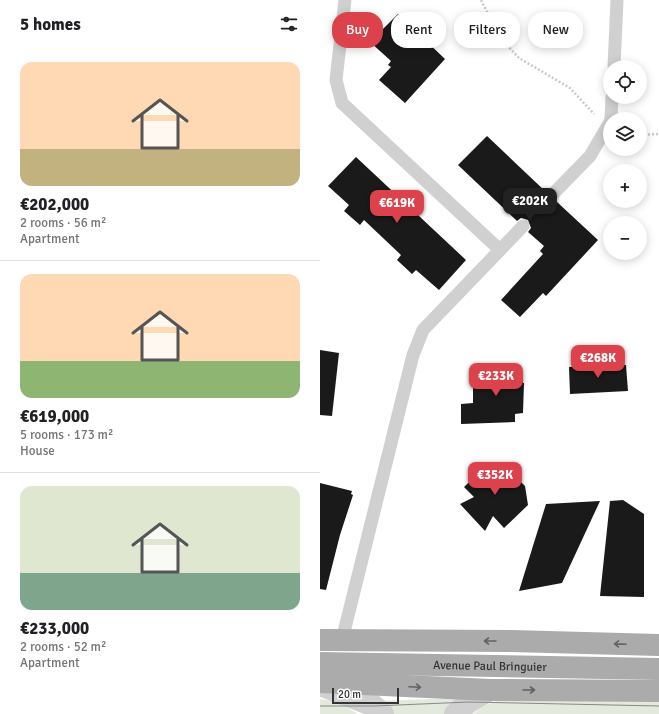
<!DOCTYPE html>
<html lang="en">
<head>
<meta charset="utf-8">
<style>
	body { margin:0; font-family:Signika,sans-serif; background:#f2f2f2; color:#202124; height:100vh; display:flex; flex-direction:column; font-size:15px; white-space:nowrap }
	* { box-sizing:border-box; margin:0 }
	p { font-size:13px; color:#757577 }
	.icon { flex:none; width:22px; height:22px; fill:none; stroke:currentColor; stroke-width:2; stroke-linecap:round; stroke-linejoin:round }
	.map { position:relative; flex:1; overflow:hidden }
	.sheet { display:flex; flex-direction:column; background:#fff; width:320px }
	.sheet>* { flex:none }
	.banner { position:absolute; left:12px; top:12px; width:267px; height:36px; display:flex; gap:8px }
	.fabs { position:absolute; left:283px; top:60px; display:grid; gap:8px }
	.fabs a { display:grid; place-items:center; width:44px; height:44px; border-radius:50%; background:#fff; box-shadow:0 2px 10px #0003; font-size:20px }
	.scale { position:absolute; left:12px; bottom:10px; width:67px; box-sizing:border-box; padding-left:4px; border:2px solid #333; border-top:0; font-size:11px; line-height:14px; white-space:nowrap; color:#333; -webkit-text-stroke:3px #fff; paint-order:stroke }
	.price { position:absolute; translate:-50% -34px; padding:0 9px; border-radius:8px; background:#dc424c; color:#fff; font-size:13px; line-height:26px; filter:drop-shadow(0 1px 2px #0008) }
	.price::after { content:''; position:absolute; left:50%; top:24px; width:12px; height:9px; margin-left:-6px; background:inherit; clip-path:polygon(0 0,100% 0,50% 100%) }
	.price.active { background:#222; color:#fff }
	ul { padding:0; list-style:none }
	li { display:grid; align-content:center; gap:8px; height:212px; padding:0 20px }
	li+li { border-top:1px solid #e0e0e0 }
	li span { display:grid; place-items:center; height:124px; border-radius:12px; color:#555 }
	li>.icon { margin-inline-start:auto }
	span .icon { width:72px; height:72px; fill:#fffc; stroke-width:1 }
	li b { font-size:17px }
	h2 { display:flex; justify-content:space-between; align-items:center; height:48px; padding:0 20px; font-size:17px }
	.chip { padding:0 14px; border-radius:16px; background:#fff; box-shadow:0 2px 10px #0003; font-size:14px; line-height:36px }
	.chip.active { background:#dc424c; color:#fff }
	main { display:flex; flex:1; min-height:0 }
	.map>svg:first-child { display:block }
	.green { fill:#e3e9dc }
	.building { fill:#1a1a1a }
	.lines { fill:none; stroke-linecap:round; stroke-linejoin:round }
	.path { stroke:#cacaca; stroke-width:2.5; stroke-dasharray:2 2; stroke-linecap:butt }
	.service { stroke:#d0d0d0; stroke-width:13 }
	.minor { stroke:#d0d0d0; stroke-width:22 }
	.primary { stroke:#ababab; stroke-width:22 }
	.tram { stroke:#888; stroke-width:1 }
	.oneway { stroke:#636363 }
	.labels { text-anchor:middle; stroke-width:4; stroke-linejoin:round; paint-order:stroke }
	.street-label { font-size:12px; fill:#333; stroke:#fff }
</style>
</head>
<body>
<main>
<section class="sheet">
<h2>5 homes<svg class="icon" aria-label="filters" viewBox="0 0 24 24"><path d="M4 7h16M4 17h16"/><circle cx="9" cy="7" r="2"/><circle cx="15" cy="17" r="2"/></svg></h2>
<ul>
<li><span style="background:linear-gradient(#ffd9b3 70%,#c2b280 0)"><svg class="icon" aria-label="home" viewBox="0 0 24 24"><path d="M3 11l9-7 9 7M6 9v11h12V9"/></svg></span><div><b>€202,000</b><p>2 rooms · 56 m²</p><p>Apartment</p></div></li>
<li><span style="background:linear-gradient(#ffd9b3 70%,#8fb573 0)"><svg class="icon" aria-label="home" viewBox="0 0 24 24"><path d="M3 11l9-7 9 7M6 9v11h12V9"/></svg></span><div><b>€619,000</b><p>5 rooms · 173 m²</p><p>House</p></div></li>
<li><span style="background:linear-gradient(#dfe7d0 70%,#7fa58c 0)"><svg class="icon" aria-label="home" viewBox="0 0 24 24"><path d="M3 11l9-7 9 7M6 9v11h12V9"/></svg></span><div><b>€233,000</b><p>2 rooms · 52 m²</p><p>Apartment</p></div></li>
</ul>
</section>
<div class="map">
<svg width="339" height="714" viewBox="0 0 339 714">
	<rect width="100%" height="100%" fill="#fff"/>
	<!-- green -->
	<g class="green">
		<path d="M339,697V714H153L162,707L181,699Z"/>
		<path d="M147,698L128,714H72L54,701Z"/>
		<path d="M0,699L16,701L38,714H0Z"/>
	</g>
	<!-- building -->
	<g class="building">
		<path d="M78,14L125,59L85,103L59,80L71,67L68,65L71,61L50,42Z"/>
		<path d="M167,136L225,191L223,198L226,202L233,204L237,202L278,240L226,296L223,293L200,317L181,300L223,254L220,251L224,246L208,232L211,228L208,220L201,218L197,221L138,165Z"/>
		<path d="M36,157L146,260L119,290L96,270L92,274L77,260L81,255L44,220L40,225L24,211L29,205L8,186Z"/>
		<path d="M0,350L19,353L12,416L0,415Z"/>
		<path d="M194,364V373L202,372L203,383H204L203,413L195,414V422L141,424V404L153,403V385L164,374V365Z"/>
		<path d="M285,364V366L306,365L308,391L250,394L249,367Z"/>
		<path d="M168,464L187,468L205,486L208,505L184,528L173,516L165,531L140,504L154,497L144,487Z"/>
		<path d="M0,483L32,491L31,494L33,495L20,535L6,590L0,589Z"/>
		<path d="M303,500L324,514V597L280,596L290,501Z"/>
		<path d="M280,501L242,583L199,591L226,504Z"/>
	</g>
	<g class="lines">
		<!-- path -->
		<g class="path">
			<path d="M161,0L181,39L199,58L250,88L274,114"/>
			<path d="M320,135L339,134"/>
		</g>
		<!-- service -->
		<g class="service">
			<path d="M25,0L16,80L22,103L180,250L203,226"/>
			<path d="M294,67L297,0"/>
			<path d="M291,119L292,97"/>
			<path d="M231,196L270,156L290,122"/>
			<path d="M22,640L93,355L103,330L180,250"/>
		</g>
		<!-- minor -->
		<g class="minor">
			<path d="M0,685L54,706L63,714"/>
			<path d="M135,714L149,702L170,690"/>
		</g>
		<!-- primary -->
		<g class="primary">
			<path d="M0,640L191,641L339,645"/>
			<path id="s1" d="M0,663L339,669"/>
			<path d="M0,682L170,690L339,691"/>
		</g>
		<!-- tram -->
		<path class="tram" d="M0,706H54L149,702L339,706"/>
	</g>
	<!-- one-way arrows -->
	<defs><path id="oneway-shaft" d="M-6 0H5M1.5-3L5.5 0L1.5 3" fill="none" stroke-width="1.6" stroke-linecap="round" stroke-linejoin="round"/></defs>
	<g class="oneway">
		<use href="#oneway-shaft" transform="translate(170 641) rotate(-180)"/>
		<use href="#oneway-shaft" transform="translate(300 644) rotate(-178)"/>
		<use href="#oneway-shaft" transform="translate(95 687) rotate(3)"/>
		<use href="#oneway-shaft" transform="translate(209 690)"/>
	</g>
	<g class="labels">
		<!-- street labels -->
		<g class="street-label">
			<text dy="4" stroke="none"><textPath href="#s1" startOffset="170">Avenue Paul Bringuier</textPath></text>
		</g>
	</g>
</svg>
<div class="fabs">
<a><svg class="icon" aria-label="locate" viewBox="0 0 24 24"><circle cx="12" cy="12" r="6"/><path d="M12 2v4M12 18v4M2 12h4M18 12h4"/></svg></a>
<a><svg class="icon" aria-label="layers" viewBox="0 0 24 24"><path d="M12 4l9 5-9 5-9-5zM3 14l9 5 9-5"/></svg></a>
<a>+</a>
<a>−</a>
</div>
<div class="scale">20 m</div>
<b class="price active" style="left:210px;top:222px">€202K</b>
<b class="price" style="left:77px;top:224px">€619K</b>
<b class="price" style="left:278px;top:379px">€268K</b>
<b class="price" style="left:176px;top:397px">€233K</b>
<b class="price" style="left:175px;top:496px">€352K</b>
<div class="banner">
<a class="chip active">Buy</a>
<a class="chip">Rent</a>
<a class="chip">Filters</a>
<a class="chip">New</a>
</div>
</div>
</main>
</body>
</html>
